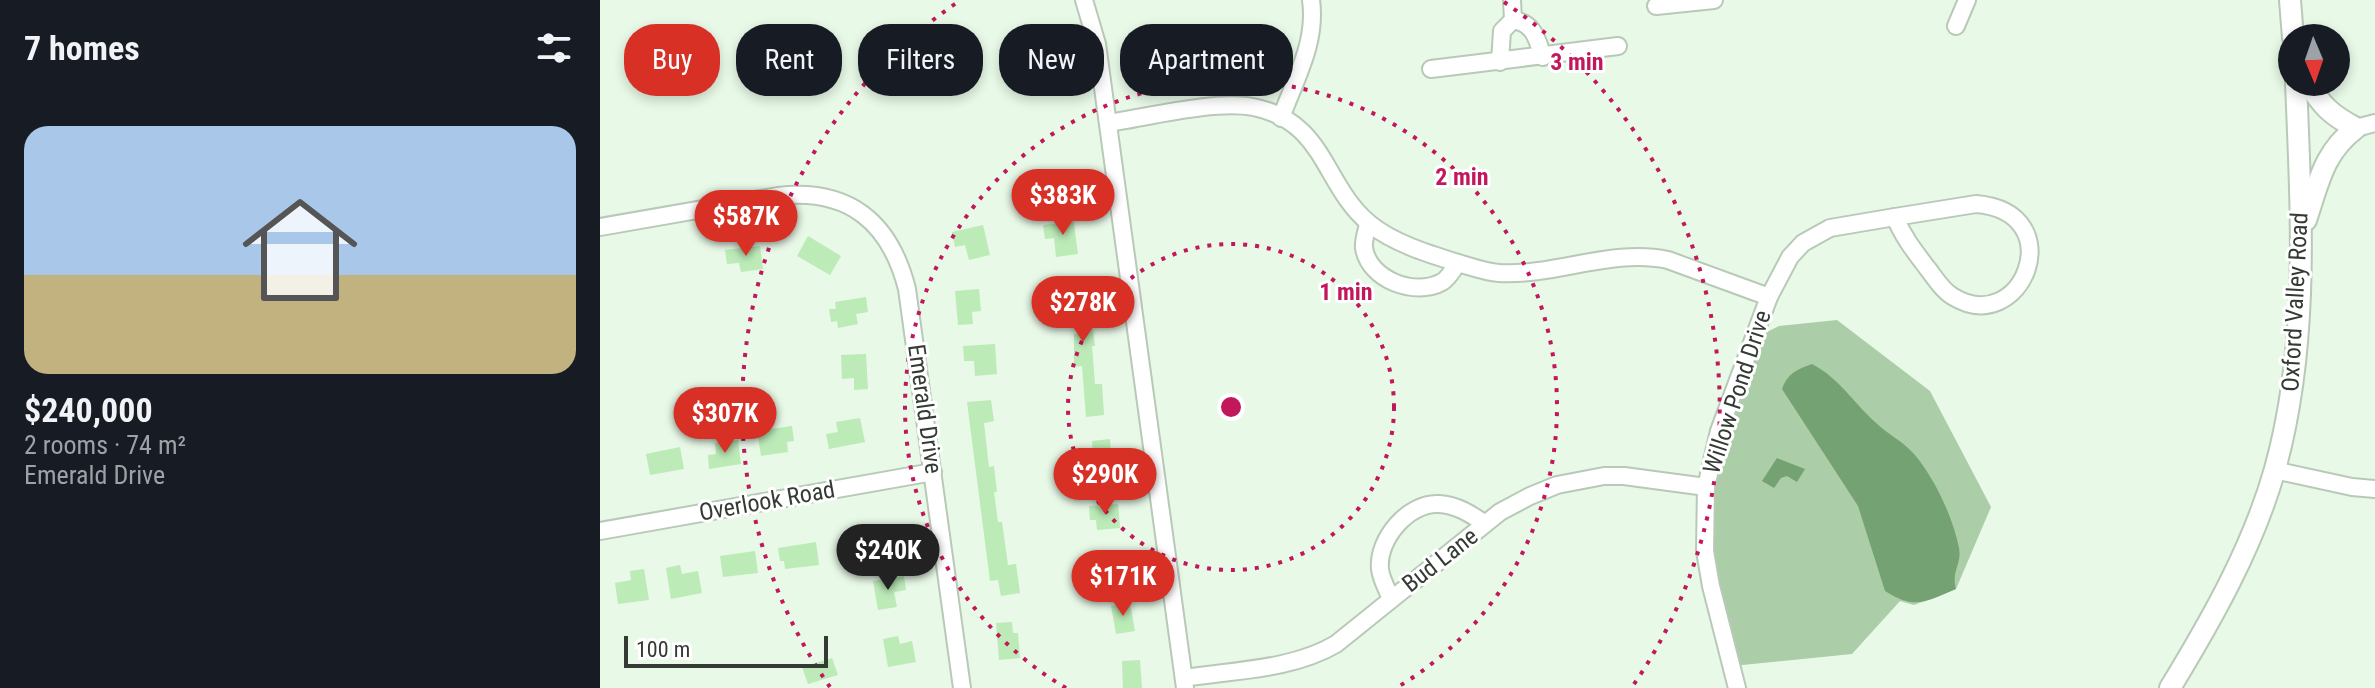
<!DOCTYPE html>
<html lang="en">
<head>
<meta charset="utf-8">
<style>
	body { margin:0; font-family:"Roboto Condensed",sans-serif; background:#20242c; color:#f1f3f6; height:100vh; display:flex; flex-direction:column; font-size:30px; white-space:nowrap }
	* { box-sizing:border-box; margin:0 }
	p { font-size:26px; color:#9ea1a6 }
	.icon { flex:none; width:44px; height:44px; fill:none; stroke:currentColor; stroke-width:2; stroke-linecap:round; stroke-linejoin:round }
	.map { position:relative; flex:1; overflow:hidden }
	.drawer { display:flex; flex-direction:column; background:#171b24; width:600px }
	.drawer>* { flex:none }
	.hud { position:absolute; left:24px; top:24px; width:760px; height:72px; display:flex; gap:16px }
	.needle { width:52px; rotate:178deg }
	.buttons { position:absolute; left:1678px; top:24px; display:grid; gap:16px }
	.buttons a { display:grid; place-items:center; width:72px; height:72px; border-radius:50%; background:#171b24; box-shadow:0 4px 12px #0003; font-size:40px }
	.scale { position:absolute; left:24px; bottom:20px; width:204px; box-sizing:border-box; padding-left:8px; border:4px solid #343a34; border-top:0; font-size:22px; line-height:28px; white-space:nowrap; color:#343a34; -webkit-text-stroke:6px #fff; paint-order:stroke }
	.price { position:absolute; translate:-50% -68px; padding:0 18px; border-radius:28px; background:#d93025; color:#fff; font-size:26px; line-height:52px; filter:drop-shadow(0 2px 4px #0008) }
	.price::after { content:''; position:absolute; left:50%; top:48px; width:24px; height:18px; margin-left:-12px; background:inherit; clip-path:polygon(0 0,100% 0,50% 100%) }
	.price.current { background:#222; color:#fff }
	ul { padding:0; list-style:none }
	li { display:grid; align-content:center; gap:16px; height:424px; padding:0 24px }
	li+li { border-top:2px solid #363941 }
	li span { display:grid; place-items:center; height:248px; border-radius:24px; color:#555 }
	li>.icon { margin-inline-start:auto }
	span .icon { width:144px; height:144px; fill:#fffc; stroke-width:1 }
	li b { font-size:34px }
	h2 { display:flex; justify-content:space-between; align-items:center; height:96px; padding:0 24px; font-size:34px }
	.pill { padding:0 28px; border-radius:32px; background:#171b24; box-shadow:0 4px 12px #0003; font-size:28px; line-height:72px }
	.pill.current { background:#d93025; color:#fff }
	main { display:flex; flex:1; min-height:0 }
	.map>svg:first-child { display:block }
	.green { fill:#abcea8 }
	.water { fill:#75a272 }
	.building { fill:#bcebb8 }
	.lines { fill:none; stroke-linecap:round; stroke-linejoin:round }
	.minor-casing { stroke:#b9c9b8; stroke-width:20 }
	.major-casing { stroke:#b9c9b8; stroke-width:24 }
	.minor { stroke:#fff; stroke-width:16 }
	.major { stroke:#fff; stroke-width:20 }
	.ring { fill:none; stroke:#c2185b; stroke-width:4; stroke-dasharray:4 8 }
	.labels { text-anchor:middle; stroke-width:6; stroke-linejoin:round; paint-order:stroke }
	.street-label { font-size:24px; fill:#343a34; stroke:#fff }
	.centre { fill:#c2185b; stroke:#fff; stroke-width:4 }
	.ring-label { font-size:24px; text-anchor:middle; font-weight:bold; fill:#c2185b; stroke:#fff; stroke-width:6; stroke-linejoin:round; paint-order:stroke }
</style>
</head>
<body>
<main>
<section class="drawer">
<h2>7 homes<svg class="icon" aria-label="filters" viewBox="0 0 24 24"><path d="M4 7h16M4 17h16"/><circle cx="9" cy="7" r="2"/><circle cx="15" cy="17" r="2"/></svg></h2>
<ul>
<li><span style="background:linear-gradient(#a9c7e8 60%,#c2b280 0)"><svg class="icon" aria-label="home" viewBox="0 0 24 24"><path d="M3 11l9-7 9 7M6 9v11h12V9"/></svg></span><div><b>$240,000</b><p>2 rooms · 74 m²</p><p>Emerald Drive</p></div></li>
</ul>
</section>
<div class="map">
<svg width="1775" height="688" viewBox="0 0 1775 688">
	<rect width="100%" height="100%" fill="#e8f9e7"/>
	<!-- green -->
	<path class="green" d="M1237,320L1330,391L1391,507L1356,589L1314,605L1300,601L1252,654L1132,666L1111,586L1106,487L1155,338L1179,326Z"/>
	<!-- water -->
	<g class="water">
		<path d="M1212,364C1239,378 1253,402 1275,422C1287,434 1303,441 1314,454C1334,477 1353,517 1359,548C1362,565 1351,571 1356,589C1325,602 1315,610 1285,591L1258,506L1182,389C1187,374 1197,369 1212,364Z"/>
		<path d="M1177,458L1205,469L1197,482L1187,476L1181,478L1174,488L1162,481Z"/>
	</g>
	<!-- building -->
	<g class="building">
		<path d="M473,217L478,254L456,257L454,238L445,239L443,225L462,223L461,218Z"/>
		<path d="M383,225L390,255L369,260L365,245L355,247L352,232Z"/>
		<path d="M208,236L241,256L230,275L197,256Z"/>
		<path d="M160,246L163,269L141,272L139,263L127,264L125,250Z"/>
		<path d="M476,279L478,295L488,294L495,346H492L495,384H502L504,415L486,417L482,366L474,367V334L482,333L480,310L459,312L456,281Z"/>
		<path d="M379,289L381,311L372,312L373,324L358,325L355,291Z"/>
		<path d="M266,297L268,312L256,314L258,324L238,328L237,321L231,322L229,309H236L235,302Z"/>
		<path d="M395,344L397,374L375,376L374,361H364L363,346Z"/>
		<path d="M266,354L268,389L254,390V378L242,379L241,355Z"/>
		<path d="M391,400L394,421L384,423L389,467L394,466L397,492H394L398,522H402L408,565L416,564L420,593L401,596L398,580L390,581L367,402Z"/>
		<path d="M260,418L265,442L229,449L226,434L238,432L236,422Z"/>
		<path d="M192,426L194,441L187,442L188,452L161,456L157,431Z"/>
		<path d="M510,439L512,471L494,472L492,441Z"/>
		<path d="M138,440L141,464L109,469L108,455L116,454L115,443Z"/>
		<path d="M80,447L84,469L50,475L46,454Z"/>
		<path d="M518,504L520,528L497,530L496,520H490L489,506Z"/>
		<path d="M297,525L299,539L288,540L290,557L270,559L266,529Z"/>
		<path d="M216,542L219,565L185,569L184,561H180L178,548Z"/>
		<path d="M525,550L527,580L502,582L500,565H508L507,551Z"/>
		<path d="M155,551L158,573L123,577L120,556Z"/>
		<path d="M80,565L82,574L98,571L102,593L71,599L66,568Z"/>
		<path d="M44,569L49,600L18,604L15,583L31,580L30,571Z"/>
		<path d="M304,576L306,590L294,592L297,607L278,610L273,581Z"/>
		<path d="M530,603L535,631L516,634L511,606Z"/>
		<path d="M412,622L413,633H418L420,658L399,660L396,623Z"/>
		<path d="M298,636L300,644L312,641L316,662L288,667L283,639Z"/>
		<path d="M232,658L238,675L208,684L202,667Z"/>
		<path d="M540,660L542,688H523L522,661Z"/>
	</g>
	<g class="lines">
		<!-- minor casing -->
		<g class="minor-casing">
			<g id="minor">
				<path d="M484,0L497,44L585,688"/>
				<path d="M912,0L913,20"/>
				<path d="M1056,6L1114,0"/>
				<path d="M1356,26L1367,0"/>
				<path d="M900,62L902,31L913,20C934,23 937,39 943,57"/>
				<path d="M831,69L1018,46"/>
				<path d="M681,118C695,79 717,43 711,0"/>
				<path d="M508,123C549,117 614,100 653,107C726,121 723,186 770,224C793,243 829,254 858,263C872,267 885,272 899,273C956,276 1012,248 1068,260L1169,297"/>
				<path d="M1756,128L1775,123"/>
				<path d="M1376,204C1473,212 1422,340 1352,296C1342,290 1335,278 1328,269C1315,252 1303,237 1295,217Z"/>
				<path d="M768,223C767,231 763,240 764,248C769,280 815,297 842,282C849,278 853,269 858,263"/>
				<path d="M0,227L178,196C249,188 290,222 307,289L362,688"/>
				<path d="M1674,470L1752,487L1775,489"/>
				<path d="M0,531L333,472"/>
				<path d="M791,599C787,589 781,579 780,569C777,539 809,502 839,504C857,505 871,514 885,524"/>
				<path d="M584,678C634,670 692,670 736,644L900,512L930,496L957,485L1004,476H1024L1106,487"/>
				<path d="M1137,688L1111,586L1105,551L1106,487L1119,431L1169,297L1190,257L1203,243L1230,228L1295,217"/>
			</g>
		</g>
		<!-- major casing -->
		<g class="major-casing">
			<g id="major">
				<path d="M1690,0L1693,38"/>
				<path d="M1706,220C1719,182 1723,153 1756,128C1731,115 1722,106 1707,82"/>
				<path d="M1570,688C1612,619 1653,547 1675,469C1710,343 1701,211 1696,82"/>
			</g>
		</g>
		<!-- minor -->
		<use href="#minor" class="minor"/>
		<!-- major -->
		<use href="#major" class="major"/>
	</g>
	<!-- distance rings -->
	<g class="ring">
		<circle cx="631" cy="407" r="163"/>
		<path d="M466 688A326 326 0 1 1 796 688"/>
		<path d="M230 687A489 489 0 0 1 358 2M904 2A489 489 0 0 1 1032 687"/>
	</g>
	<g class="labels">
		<!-- street labels -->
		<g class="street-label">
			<text transform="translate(1695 302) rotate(-87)" y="8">Oxford Valley Road</text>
			<text transform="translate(1137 392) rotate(-72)" y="8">Willow Pond Drive</text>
			<text transform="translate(325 409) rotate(82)" y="8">Emerald Drive</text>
			<text transform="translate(167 501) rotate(-10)" y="8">Overlook Road</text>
			<text transform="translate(840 560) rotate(-38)" y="8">Bud Lane</text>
		</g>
	</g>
	<circle cx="631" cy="407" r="12" class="centre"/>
	<g class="ring-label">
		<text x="977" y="70">3 min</text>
		<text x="862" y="185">2 min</text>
		<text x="746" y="300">1 min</text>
	</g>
</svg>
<div class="buttons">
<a><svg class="needle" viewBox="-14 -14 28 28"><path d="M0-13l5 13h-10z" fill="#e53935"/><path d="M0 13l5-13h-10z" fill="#9ea1a6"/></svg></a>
</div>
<div class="scale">100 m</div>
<b class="price" style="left:463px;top:237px">$383K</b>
<b class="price" style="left:146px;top:258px">$587K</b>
<b class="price" style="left:483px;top:344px">$278K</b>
<b class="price" style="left:125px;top:455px">$307K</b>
<b class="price" style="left:505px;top:516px">$290K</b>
<b class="price current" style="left:288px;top:592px">$240K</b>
<b class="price" style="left:523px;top:618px">$171K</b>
<div class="hud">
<a class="pill current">Buy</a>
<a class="pill">Rent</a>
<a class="pill">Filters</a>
<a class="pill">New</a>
<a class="pill">Apartment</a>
</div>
</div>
</main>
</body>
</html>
